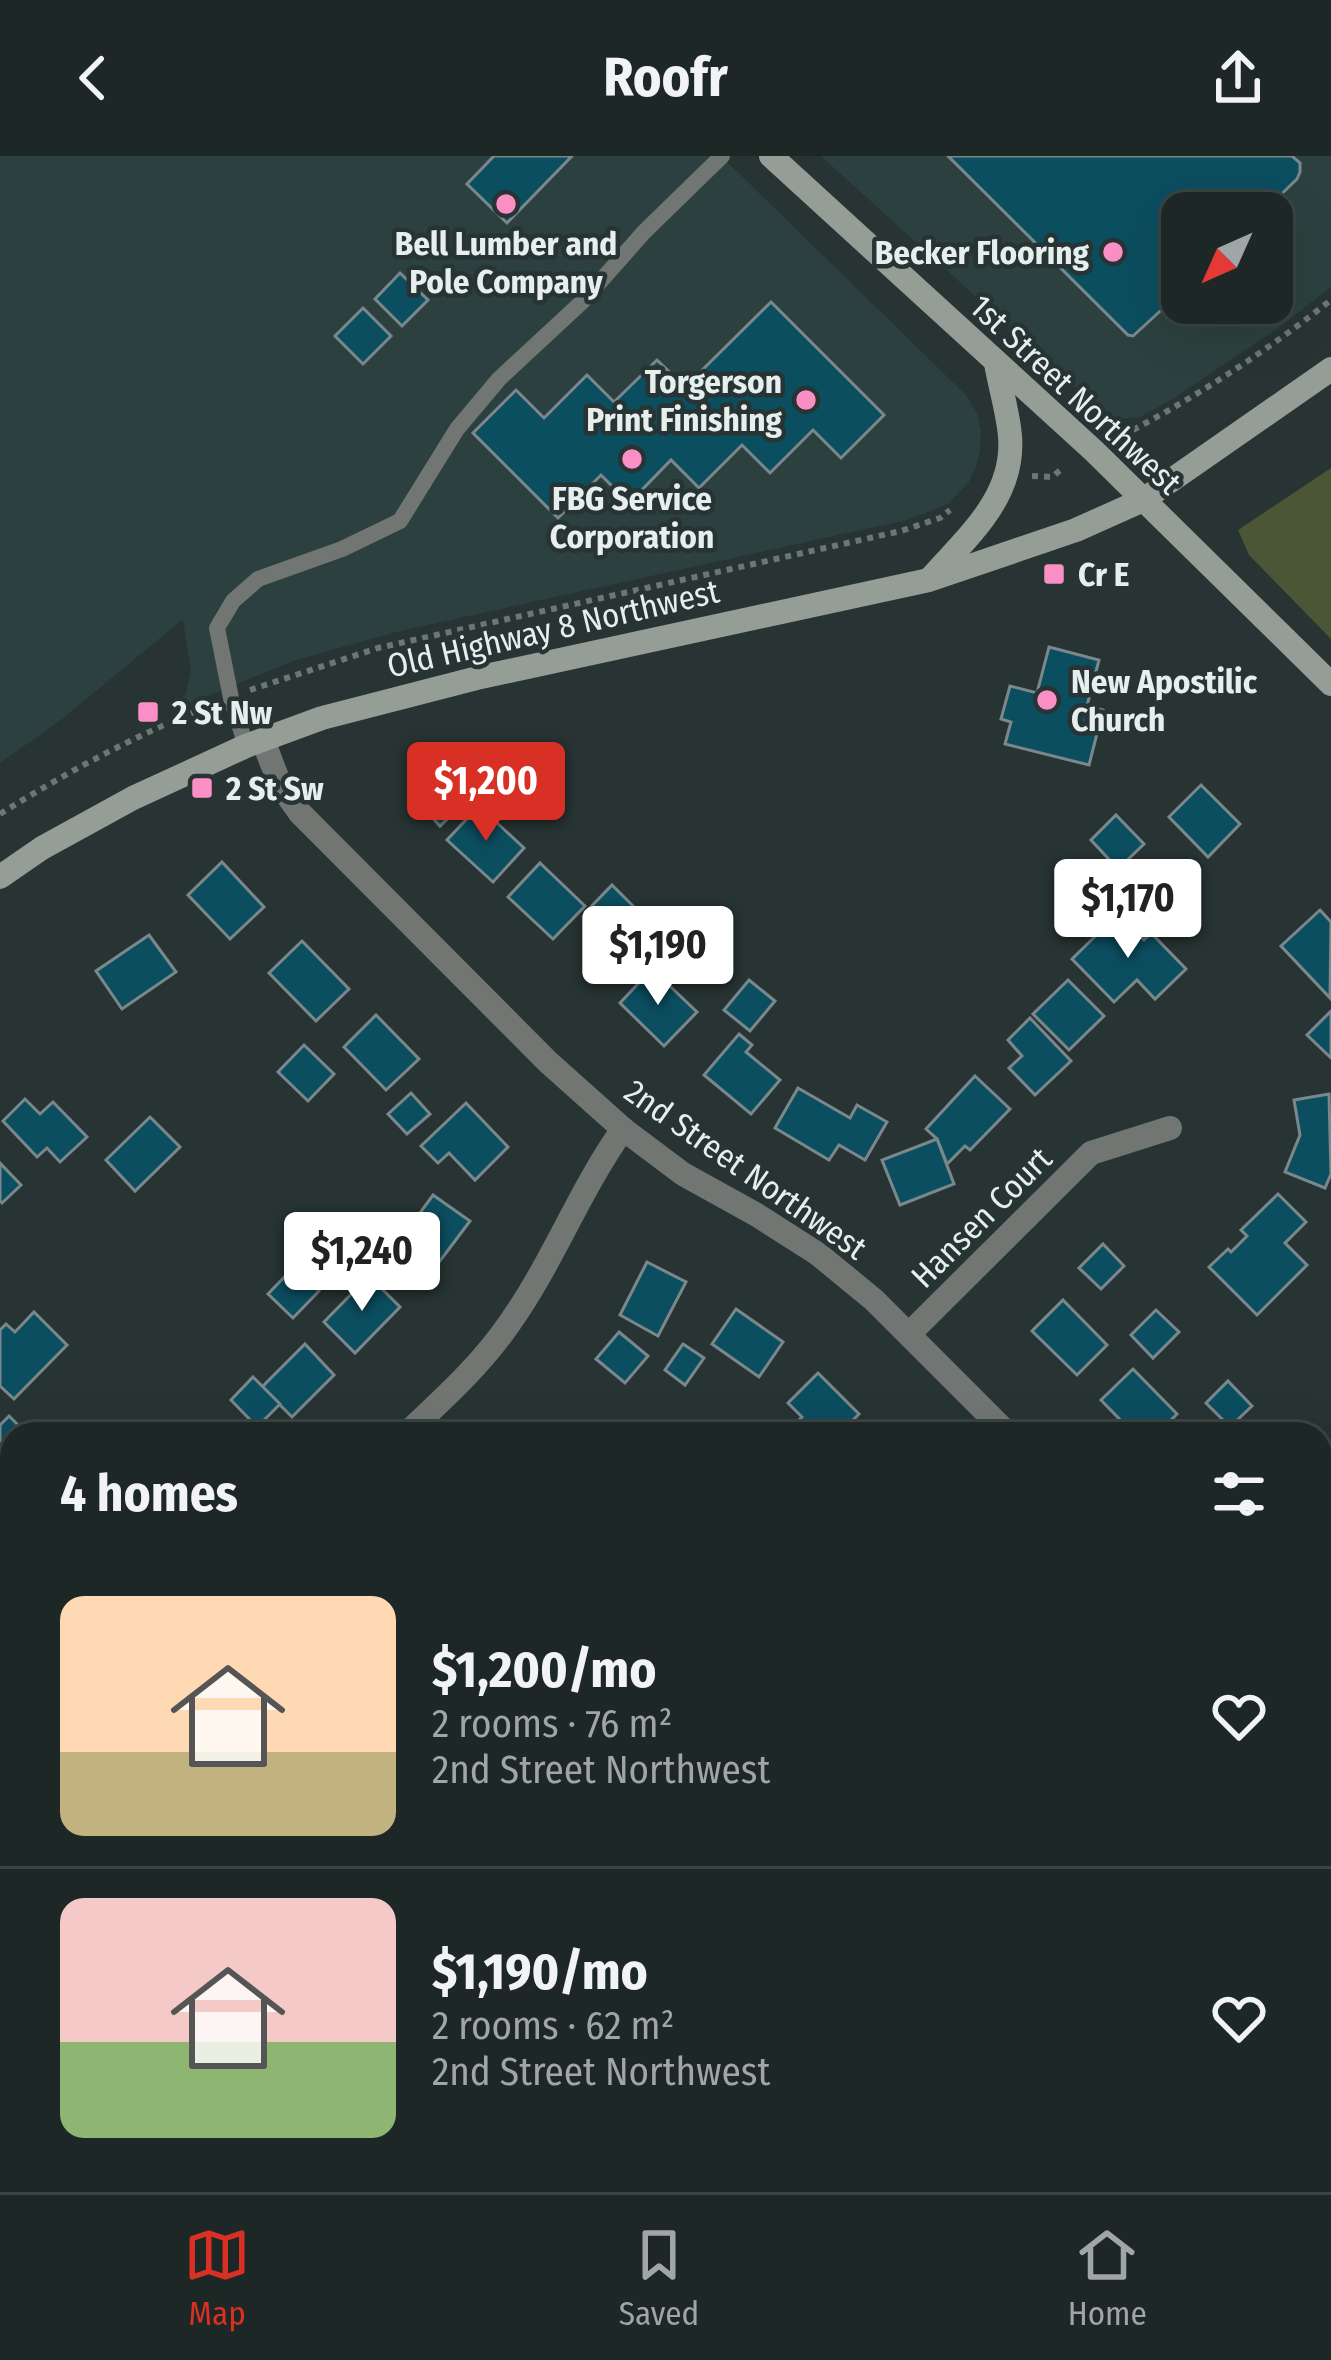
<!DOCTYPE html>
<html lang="en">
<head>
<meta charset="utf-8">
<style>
	body { margin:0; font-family:"Fira Sans Condensed",sans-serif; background:#252f2e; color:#f1f3f6; height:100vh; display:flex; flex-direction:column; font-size:45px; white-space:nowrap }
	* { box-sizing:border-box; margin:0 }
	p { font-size:39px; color:#a0a5a7 }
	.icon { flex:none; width:66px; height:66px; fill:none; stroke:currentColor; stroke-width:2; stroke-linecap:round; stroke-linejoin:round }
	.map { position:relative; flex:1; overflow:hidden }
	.drawer { position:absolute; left:0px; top:1266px; width:1332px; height:771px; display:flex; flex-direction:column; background:#1d2726; border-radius:36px 36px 0 0; box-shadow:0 12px 48px #0002,0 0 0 3px #3b4443 }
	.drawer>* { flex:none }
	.needle { width:78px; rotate:225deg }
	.tools { position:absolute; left:1161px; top:36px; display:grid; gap:24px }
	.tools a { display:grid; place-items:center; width:132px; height:132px; border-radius:24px; background:#1d2726; box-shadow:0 12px 48px #0002,0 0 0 3px #3b4443; font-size:60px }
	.price { position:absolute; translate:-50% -102px; padding:0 27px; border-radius:12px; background:#fff; color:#222; font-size:39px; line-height:78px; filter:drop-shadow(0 3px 6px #0008) }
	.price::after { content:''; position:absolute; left:50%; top:72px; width:36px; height:27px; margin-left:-18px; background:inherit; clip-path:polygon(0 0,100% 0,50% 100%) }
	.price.active { background:#d93025; color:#fff }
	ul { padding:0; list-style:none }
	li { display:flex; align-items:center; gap:36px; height:300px; padding:0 60px }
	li+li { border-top:3px solid #3b4443 }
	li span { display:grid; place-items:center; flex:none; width:336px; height:240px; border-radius:24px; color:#555 }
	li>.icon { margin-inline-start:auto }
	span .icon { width:144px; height:144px; fill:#fffc; stroke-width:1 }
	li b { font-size:51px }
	h2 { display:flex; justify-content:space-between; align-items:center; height:144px; padding:0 60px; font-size:51px }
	header { display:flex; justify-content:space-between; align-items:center; height:156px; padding:0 60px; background:#1d2726; font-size:54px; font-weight:700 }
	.dock { display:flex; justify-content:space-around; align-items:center; height:168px; border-top:3px solid #3b4443; background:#1d2726; font-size:33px; color:#a0a5a7 }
	.dock a { display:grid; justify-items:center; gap:6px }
	.dock .active { color:#d93025 }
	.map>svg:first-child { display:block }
	.built { fill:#2c413f; fill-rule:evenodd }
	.green { fill:#4a5635 }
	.building { fill:#0b4e60; stroke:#7a888c; stroke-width:3 }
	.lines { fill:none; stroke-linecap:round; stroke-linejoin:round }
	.path { stroke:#6b7675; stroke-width:6; stroke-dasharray:6 6; stroke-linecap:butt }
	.lane { stroke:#717673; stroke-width:16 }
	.street { stroke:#717673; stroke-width:24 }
	.secondary { stroke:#959d97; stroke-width:24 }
	.poi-dot { fill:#fa8fc6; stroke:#273433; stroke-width:4.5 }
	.labels { text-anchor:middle; stroke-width:9; stroke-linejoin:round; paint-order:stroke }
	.poi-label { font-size:33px; font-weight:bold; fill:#e7efee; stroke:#273433; text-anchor:start }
	.street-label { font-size:33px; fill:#e7efee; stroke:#273433 }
</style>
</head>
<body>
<header><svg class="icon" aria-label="back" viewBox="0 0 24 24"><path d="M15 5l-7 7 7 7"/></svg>Roofr<svg class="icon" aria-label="share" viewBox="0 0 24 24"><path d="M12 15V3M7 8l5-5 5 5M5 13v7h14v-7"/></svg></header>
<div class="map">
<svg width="1331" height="2036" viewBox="0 0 1331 2036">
	<rect width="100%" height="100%" fill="#273433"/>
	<!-- built -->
	<g class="built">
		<path d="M0,0H721L966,239L977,257L981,275L980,294L976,310L969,326L948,348L907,364L400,475L296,504L170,555L186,537L191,514L183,463L62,563L0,607Z"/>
		<path d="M821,0H1331V131L1281,170L1171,244L1140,261L1119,263L1107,260ZM1182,57H1272V147H1182Z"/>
	</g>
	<!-- green -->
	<path class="green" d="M1331,312V483L1249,399L1238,374Z"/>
	<!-- building -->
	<g class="building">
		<path d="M494,0H572L507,67L467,28Z"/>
		<path d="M948,0H1292L1300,7V16L1297,23L1262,57H1182V135L1133,180L1128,179Z"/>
		<path d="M400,117L428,144L402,170L375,143Z"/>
		<path d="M771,146L884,259L841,302L813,274L770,317L742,289L699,332L671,304L629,347L601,319L558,362L473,277L516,234L544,262L587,219L614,246L657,204L685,231Z"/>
		<path d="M363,152L391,180L363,208L335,180Z"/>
		<path d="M1049,491L1099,504L1087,550L1103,554L1089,609L1005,588L1011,566L1001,563L1010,530L1037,537Z"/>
		<path d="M444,618L468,643L440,670L417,645Z"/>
		<path d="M1201,629L1240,668L1208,701L1169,661Z"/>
		<path d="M479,650L524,692L493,726L447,684Z"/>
		<path d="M1116,659L1144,688L1118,713L1091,684Z"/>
		<path d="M222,706L264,751L230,783L188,739Z"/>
		<path d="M540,707L585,750L553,783L508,741Z"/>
		<path d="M612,729L636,753L610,780L586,756Z"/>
		<path d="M1320,754L1331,766L1330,842L1281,790Z"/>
		<path d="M1118,758L1144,784L1151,777L1186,813L1155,843L1137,824L1114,846L1072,803Z"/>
		<path d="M646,761L671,785L645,812L620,788Z"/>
		<path d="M149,779L176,816L122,853L96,815Z"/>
		<path d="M302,785L349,833L316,865L269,817Z"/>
		<path d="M652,813L697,856L664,890L620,847Z"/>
		<path d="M749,824L775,845L750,875L724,854Z"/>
		<path d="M1068,824L1104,860L1069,894L1033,858Z"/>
		<path d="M1331,855V902L1307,879Z"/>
		<path d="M376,859L419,903L386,934L344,891Z"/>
		<path d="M1030,862L1071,905L1035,939L1009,912L1022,900L1008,884Z"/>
		<path d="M739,878L752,889L746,896L780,924L751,958L704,919Z"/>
		<path d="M304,889L334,918L308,945L278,916Z"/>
		<path d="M975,920L1010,953L970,994L965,990L947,1008L937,983L926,973Z"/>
		<path d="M798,932L850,962L857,949L887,966L865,1004L839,989L829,1004L775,972Z"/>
		<path d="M411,937L430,958L407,978L388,958Z"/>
		<path d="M1329,938L1331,1018L1325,1032L1285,1016L1300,979L1294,944Z"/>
		<path d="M25,943L40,958L53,946L87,981L60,1006L47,992L37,1001L3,965Z"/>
		<path d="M466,947L508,991L475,1024L449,997L438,1007L421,990Z"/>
		<path d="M150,961L180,991L135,1035L106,1004Z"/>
		<path d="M937,983L954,1028L900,1049L882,1004Z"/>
		<path d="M0,1007L21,1029L2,1047L0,1045Z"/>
		<path d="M1278,1038L1306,1066L1285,1087L1307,1109L1257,1159L1209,1111L1228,1093L1231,1096L1247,1080L1241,1074Z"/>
		<path d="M433,1039L470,1065L434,1113L398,1087Z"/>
		<path d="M375,1081L413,1112L399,1129L361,1098Z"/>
		<path d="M1103,1088L1124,1110L1101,1133L1079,1112Z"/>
		<path d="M647,1106L686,1126L658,1180L620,1159Z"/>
		<path d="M294,1111L319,1135L293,1162L268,1138Z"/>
		<path d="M369,1120L400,1151L355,1197L324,1166Z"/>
		<path d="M1063,1144L1107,1189L1077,1219L1032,1175Z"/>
		<path d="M736,1153L783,1186L759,1221L712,1188Z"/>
		<path d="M1156,1154L1179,1176L1153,1202L1131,1179Z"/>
		<path d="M34,1156L67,1189L14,1243L0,1230V1174L6,1168L15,1176Z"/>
		<path d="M619,1176L648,1200L625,1227L596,1203Z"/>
		<path d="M305,1188L334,1219L292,1261L262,1231Z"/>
		<path d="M683,1188L704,1202L685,1229L665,1214Z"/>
		<path d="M1133,1213L1177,1258L1157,1278H1134L1101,1244Z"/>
		<path d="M818,1217L859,1258L839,1278H791L788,1275L802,1261L788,1247Z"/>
		<path d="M253,1221L280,1248L257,1271L231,1244Z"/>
		<path d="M1228,1225L1252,1250L1230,1271L1206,1247Z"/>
		<path d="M9,1260L27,1278H12L10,1318L0,1308V1269Z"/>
		<path d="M12,1402V1510L1,1521L0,1414Z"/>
		<path d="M1320,1435L1331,1457V1509L1320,1514Z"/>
		<path d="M9,1718L12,1721V1815L0,1827V1719L4,1723Z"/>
		<path d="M1330,1720H1331V1804L1320,1801V1774L1329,1740L1325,1739Z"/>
		<path d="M1320,1822L1331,1828V1864L1320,1884Z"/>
		<path d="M1,1971L12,1982V2025H47L35,2036H6L0,2030Z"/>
		<path d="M856,2025H931L937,2031L932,2036H889L886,2033L882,2036H851L848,2033Z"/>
		<path d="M1176,2025H1230L1241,2036H1178L1176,2034L1180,2030Z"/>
	</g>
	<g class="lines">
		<!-- path -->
		<g class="path">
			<path d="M1133,274C1204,236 1268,194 1331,144"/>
			<path d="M1032,320L1052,321L1063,312"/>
			<path d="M250,534L378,492L901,375L940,362L950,354"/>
			<path d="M0,658C67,616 136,579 209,550"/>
		</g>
		<!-- lane -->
		<path class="lane" d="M246,590L231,542L217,472L233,445L258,423L342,393L400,365L457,273L499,223L583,145L644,76L722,0"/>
		<!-- street -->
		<g class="street">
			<path d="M263,584L280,629L300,657L548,906L623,973L683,1018L757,1059L818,1098L874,1144L1008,1278"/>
			<path d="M909,1178L1091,997L1170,972"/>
			<path d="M406,1278C443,1243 480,1210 509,1168C553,1106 579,1035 623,973"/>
			<path d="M1057,2025L1068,2036"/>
			<path d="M589,2036L600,2025"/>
		</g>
		<!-- secondary -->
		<g class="secondary">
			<path d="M771,0L1094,295L1331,528"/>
			<path d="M931,422C968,380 1015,341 1010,280C1008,256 1000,231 996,207"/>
			<path d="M0,721L42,692L133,642L246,590L322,562L481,521L929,424L1076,374L1143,344L1331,213"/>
		</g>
	</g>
	<!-- markers -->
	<g class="poi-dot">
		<circle cx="506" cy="48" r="12"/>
		<circle cx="1113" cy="96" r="12"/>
		<circle cx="806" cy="244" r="12"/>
		<circle cx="632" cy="303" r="12"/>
		<rect x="1042" y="406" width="24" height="24" rx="6"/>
		<circle cx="1047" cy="544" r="12"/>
		<rect x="136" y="544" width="24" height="24" rx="6"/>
		<rect x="190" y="620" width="24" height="24" rx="6"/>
	</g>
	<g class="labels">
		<!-- poi labels -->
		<g class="poi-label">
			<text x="506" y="99" text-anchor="middle">Bell Lumber and<tspan x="506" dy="38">Pole Company</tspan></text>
			<text x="1089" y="108" text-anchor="end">Becker Flooring</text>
			<text x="782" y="237" text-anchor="end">Torgerson<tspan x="782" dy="38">Print Finishing</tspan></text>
			<text x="632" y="354" text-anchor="middle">FBG Service<tspan x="632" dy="38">Corporation</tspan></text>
			<text x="1078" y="430">Cr E</text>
			<text x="1071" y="537">New Apostilic<tspan x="1071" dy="38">Church</tspan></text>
			<text x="172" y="568">2 St Nw</text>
			<text x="226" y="644">2 St Sw</text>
		</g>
		<!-- street labels -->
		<g class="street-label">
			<text transform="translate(1076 238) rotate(43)" y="12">1st Street Northwest</text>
			<text transform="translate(553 472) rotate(-13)" y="12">Old Highway 8 Northwest</text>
			<text transform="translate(746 1013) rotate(35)" y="12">2nd Street Northwest</text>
			<text transform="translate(981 1061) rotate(-45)" y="12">Hansen Court</text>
		</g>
	</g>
</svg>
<div class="tools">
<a><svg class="needle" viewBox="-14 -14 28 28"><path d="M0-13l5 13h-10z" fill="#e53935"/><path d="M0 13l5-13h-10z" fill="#a0a5a7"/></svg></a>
</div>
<b class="price active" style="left:486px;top:688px">$1,200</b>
<b class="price" style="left:1128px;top:805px">$1,170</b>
<b class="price" style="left:658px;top:852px">$1,190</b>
<b class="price" style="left:362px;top:1158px">$1,240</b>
<section class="drawer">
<h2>4 homes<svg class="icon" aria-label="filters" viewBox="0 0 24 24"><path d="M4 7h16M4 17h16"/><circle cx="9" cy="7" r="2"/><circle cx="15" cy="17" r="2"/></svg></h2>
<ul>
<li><span style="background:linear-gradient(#ffd9b3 65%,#c2b280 0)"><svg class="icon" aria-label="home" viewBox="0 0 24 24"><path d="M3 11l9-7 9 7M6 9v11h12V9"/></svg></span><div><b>$1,200/mo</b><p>2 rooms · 76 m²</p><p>2nd Street Northwest</p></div><svg class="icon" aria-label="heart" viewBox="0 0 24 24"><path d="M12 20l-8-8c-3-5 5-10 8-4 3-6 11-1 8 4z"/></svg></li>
<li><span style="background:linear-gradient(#f6c9c9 60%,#8fb573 0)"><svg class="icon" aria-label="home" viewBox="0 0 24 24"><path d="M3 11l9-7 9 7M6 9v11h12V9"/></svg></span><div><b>$1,190/mo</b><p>2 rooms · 62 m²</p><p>2nd Street Northwest</p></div><svg class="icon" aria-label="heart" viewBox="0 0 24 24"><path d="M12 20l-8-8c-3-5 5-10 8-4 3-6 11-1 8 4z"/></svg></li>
</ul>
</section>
</div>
<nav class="dock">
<a class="active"><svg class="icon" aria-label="map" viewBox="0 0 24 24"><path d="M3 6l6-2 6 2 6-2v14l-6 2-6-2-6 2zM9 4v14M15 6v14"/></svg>Map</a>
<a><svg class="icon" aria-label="saved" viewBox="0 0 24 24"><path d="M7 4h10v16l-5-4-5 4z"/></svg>Saved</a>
<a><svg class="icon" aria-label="home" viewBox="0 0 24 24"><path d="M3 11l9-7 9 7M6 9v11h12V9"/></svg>Home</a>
</nav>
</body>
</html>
